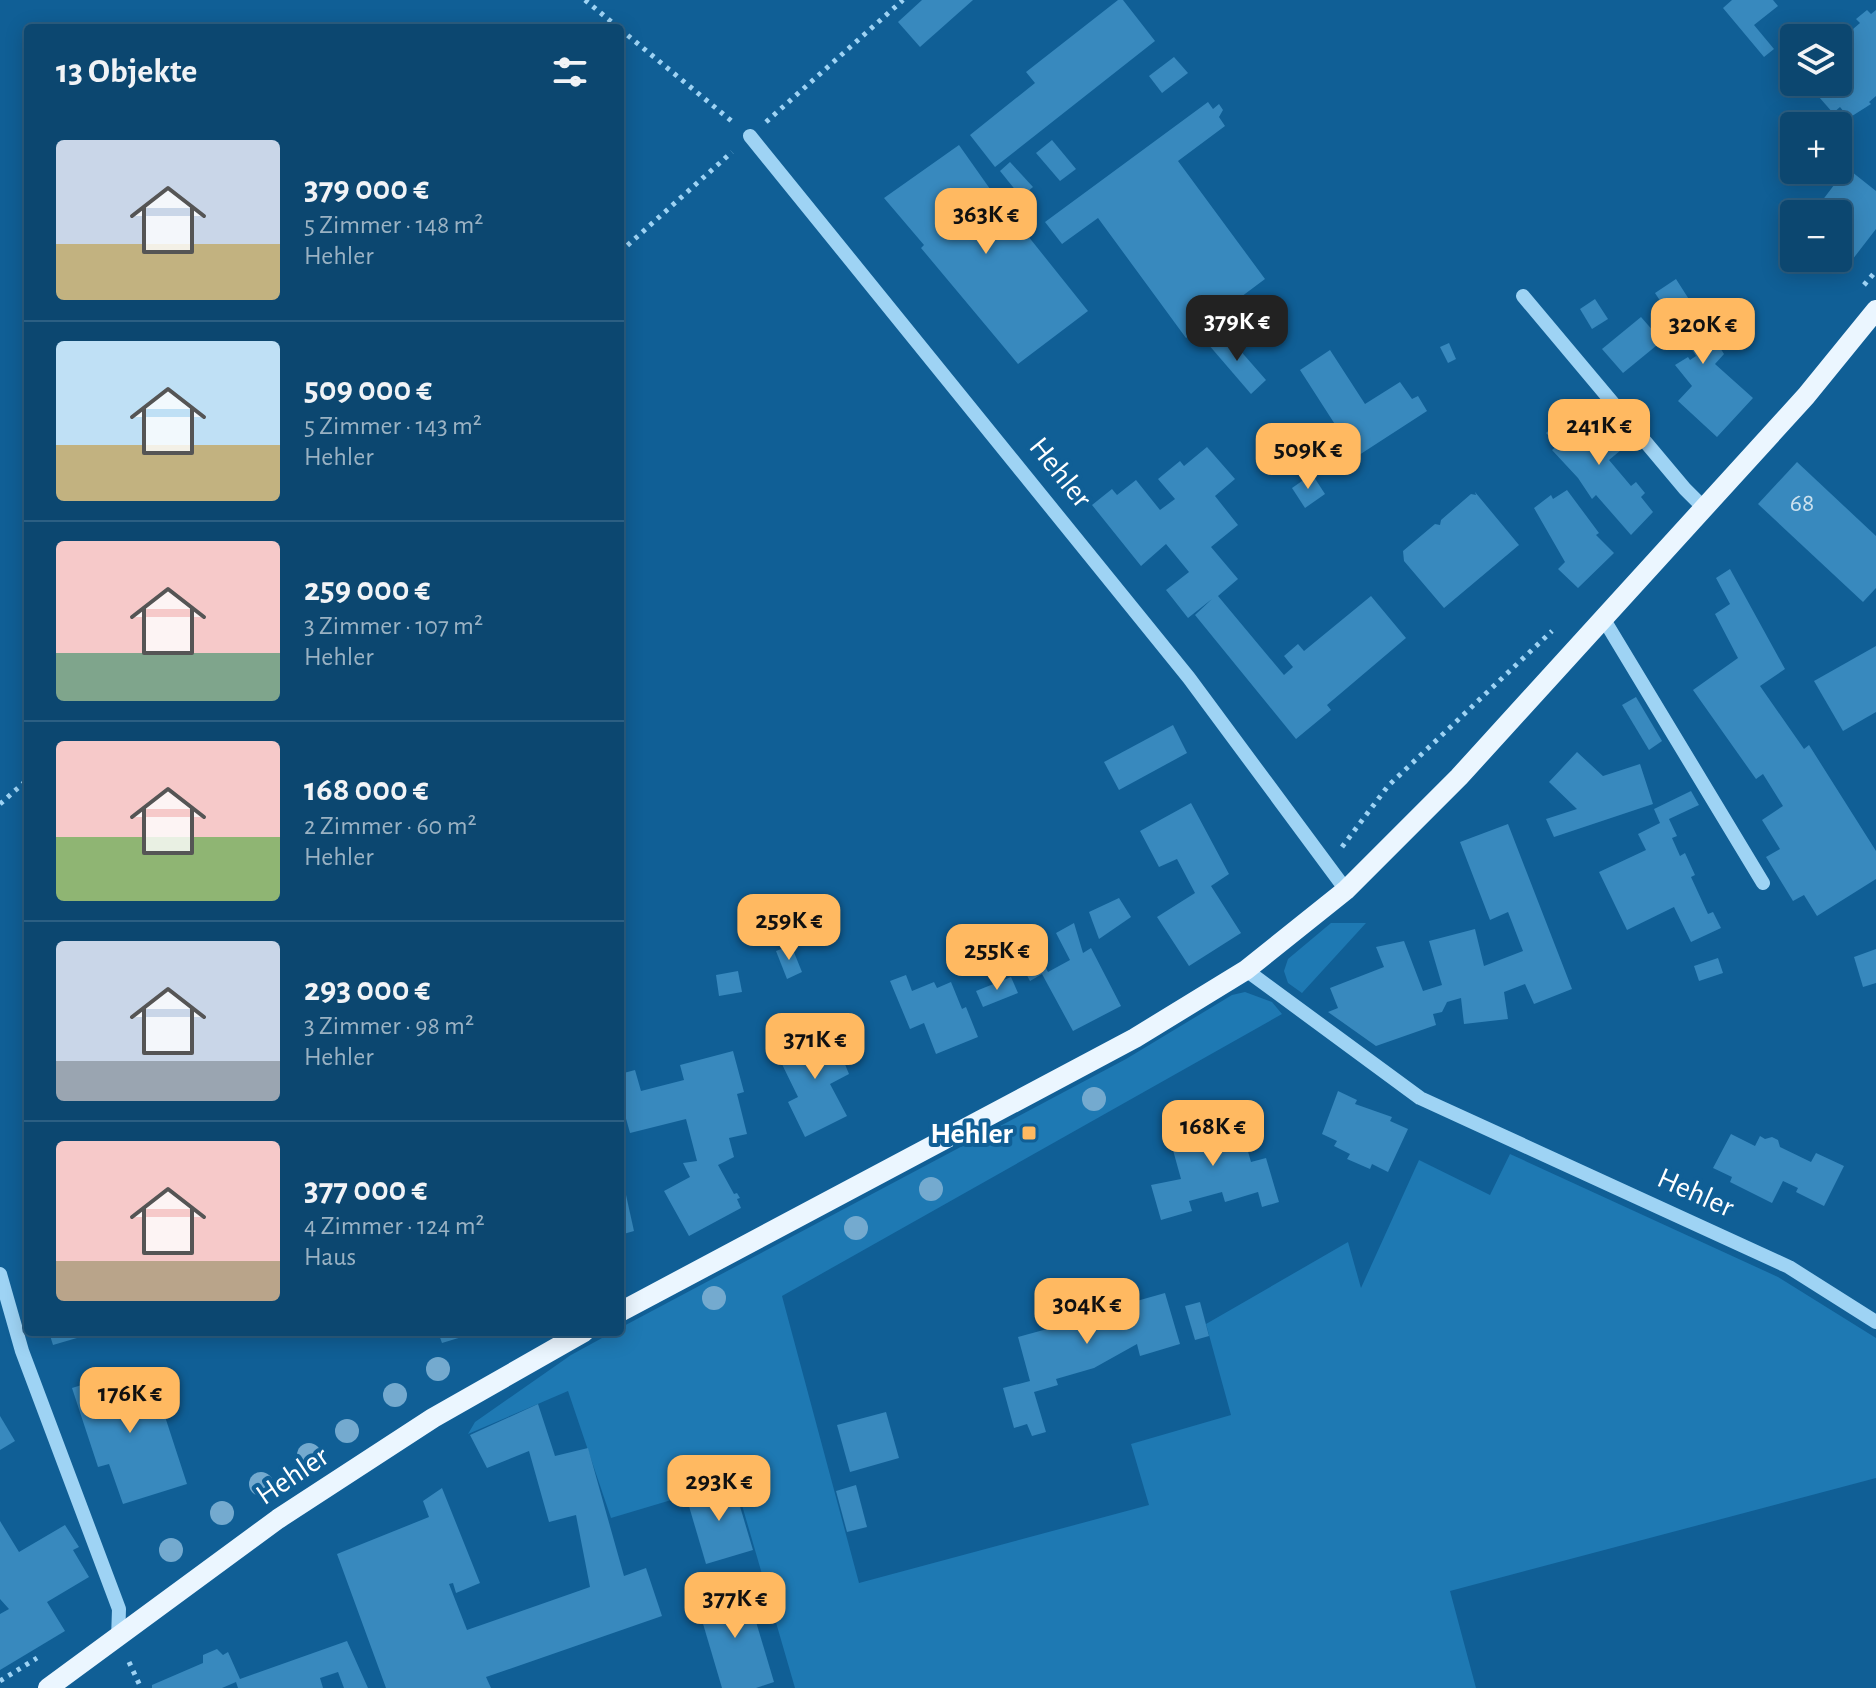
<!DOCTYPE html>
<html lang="de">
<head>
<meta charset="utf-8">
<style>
	body { margin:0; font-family:"Alegreya Sans",sans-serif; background:#1a5178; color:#f1f3f6; height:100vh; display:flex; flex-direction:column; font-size:30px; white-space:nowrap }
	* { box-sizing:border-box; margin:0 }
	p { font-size:26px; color:#9ab2c3 }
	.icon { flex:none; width:44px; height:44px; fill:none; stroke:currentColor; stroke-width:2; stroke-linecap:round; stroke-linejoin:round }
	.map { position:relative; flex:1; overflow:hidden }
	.details { position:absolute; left:24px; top:24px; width:600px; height:1312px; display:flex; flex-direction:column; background:#0c4770; border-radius:8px; box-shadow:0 4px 20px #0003,0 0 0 2px #2c5f83 }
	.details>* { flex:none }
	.controls { position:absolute; left:1780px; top:24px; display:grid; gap:16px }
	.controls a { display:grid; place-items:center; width:72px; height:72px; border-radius:8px; background:#0c4770; box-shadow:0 4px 20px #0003,0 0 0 2px #2c5f83; font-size:40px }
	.price { position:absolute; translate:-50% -68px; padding:0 18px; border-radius:16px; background:#ffb961; color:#111; font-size:26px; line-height:52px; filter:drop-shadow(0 2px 4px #0008) }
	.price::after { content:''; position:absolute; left:50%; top:48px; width:24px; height:18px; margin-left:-12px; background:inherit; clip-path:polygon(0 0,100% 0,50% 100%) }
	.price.active { background:#222; color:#fff }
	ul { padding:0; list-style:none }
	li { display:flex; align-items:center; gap:24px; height:200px; padding:0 32px }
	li+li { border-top:2px solid #2c5f83 }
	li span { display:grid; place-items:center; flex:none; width:224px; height:160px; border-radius:8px; color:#555 }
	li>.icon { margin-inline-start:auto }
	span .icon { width:96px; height:96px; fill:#fffc; stroke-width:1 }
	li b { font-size:34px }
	h2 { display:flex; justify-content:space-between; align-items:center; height:96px; padding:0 32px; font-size:34px }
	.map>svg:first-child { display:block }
	.green { fill:#1e79b3 }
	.building { fill:#3889be }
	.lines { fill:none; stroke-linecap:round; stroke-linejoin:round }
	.path { stroke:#9ed3f4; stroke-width:5; stroke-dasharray:4 6; stroke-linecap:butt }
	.minor { stroke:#9ed3f4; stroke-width:14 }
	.major { stroke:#ebf6ff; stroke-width:20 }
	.tree { fill:#74aacf }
	.poi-dot { fill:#ffb961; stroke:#105f96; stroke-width:3 }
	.labels { text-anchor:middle; stroke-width:8; stroke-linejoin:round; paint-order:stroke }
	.number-label { font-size:26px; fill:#cde2ef }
	.street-label { font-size:30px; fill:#fff; stroke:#105f96 }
	.poi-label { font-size:30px; font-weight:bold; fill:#fff; stroke:#105f96; text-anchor:end }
</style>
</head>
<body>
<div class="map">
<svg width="1876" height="1688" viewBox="0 0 1876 1688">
	<rect width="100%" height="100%" fill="#105f96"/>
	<!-- green -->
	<g class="green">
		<path d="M1331,923H1366L1302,993L1288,983L1284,971L1288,959Z"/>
		<path d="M1245,992L1272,1002L1282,1014L782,1296L859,1583L1149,1505L1131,1444L1231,1415L1206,1324L1348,1242L1361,1288L1419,1160L1490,1195L1510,1154L1778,1277L1876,1338V1478L1450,1591L1476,1688H795L735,1481L611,1518L568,1391L468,1434L475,1422L571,1355L613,1332H620V1328L1126,1059L1232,995Z"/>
	</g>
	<!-- building -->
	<g class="building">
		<path d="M922,0H973L920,47L898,22Z"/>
		<path d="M1118,0H1123L1155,41L995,167L970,135L1035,83L1026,72Z"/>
		<path d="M1732,0H1773L1778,6L1754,25L1774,49L1764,57L1723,8Z"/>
		<path d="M1867,10L1871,14L1876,10V96L1869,102L1871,104L1849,118L1840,107L1833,113L1819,97L1827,91L1819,82H1838V42L1860,23L1856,19Z"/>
		<path d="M1174,57L1188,73L1162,93L1149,76Z"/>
		<path d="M1208,102L1213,109L1219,104L1223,110L1219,117L1225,126L1178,161L1265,279L1186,338L1098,218L1062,244L1045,222Z"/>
		<path d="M1052,140L1076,169L1060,181L1036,153Z"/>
		<path d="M959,145L995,196L976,209L994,230L1012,216L1088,311L1018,364L921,248L924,245L884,198Z"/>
		<path d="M1010,162L1033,187L1021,197L1000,171Z"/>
		<path d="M1847,168L1876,191V229L1849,264L1838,255V214H1794V219L1787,213L1796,201L1812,214Z"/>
		<path d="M1676,279L1724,354L1715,364L1753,398L1717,437L1678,401L1692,386L1675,365L1688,357L1690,360L1696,356L1655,293Z"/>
		<path d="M1595,299L1608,319L1592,329L1580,309Z"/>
		<path d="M1641,317L1662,341L1623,373L1602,349Z"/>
		<path d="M1224,332L1266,380L1251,394L1208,344Z"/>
		<path d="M1449,343L1456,359L1448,363L1440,347Z"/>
		<path d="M1330,350L1365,404L1400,382L1412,399L1418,396L1427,411L1356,457L1300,370Z"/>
		<path d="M1572,409L1586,429L1607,411L1617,424L1597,442L1609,433L1621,450L1609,460L1631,486L1636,482L1645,493L1641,497L1653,512L1631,535L1596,495L1592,499L1578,478L1552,450L1558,445L1546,433Z"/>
		<path d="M1207,447L1235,479L1215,496L1238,525L1211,547L1238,579L1218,596L1284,675L1293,667L1284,656L1298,644L1304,651L1371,596L1406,638L1327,705L1331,710L1296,739L1195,615L1212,599L1188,618L1166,590L1189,572L1166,544L1141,566L1092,505L1112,489L1117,495L1136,480L1160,510L1175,499L1158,479L1180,461L1184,466Z"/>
		<path d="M1797,462L1876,536V588L1863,602L1758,504Z"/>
		<path d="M1312,474L1325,494L1305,508L1292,488Z"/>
		<path d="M1567,490L1599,533L1596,535L1614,553L1578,588L1558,569L1565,562L1534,508L1551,495L1553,499Z"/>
		<path d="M1475,492L1519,545L1444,608L1404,561L1403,551L1435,524L1440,525L1441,520L1471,494L1476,495Z"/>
		<path d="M1730,569L1785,669L1760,686L1804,749L1809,745L1876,851V879L1817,916L1804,895L1793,901L1766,857L1780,849L1762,820L1783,806L1763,774L1756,779L1693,690L1738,658L1715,614L1730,604L1716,578Z"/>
		<path d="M1876,646V712L1843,731L1814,681Z"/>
		<path d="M1636,697L1662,741L1649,750L1622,705Z"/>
		<path d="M1173,725L1187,753L1119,790L1104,762Z"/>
		<path d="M1577,752L1603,776L1640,764L1653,804L1554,837L1546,819L1577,809L1549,782Z"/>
		<path d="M1691,791L1699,805L1669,819L1677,836L1672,838L1680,856L1685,853L1695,875L1691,877L1708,914L1713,912L1721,928L1691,942L1674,907L1627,930L1599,872L1646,850L1638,834L1660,823L1654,809Z"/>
		<path d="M1191,803L1229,874L1211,886L1241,933L1189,966L1157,917L1195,893L1177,859L1159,867L1140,831Z"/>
		<path d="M1508,824L1572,989L1534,1004L1525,984L1504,992L1508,1019L1464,1024L1461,998L1447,1002L1442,1012L1433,1014L1436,1025L1376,1046L1328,1012L1338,1008L1330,988L1384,967L1376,947L1404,941L1423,991L1442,985L1429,941L1475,929L1484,966L1523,951L1508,912L1490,920L1460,842Z"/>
		<path d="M1119,898L1131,917L1099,939L1089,912Z"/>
		<path d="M1074,923L1083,953L1091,948L1121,1006L1073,1031L1042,974L1030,981L1014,951L1032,941L1048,972L1070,960L1056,933Z"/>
		<path d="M791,945L802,972L787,979L776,951Z"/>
		<path d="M1876,949V983L1863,987L1854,957Z"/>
		<path d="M1718,958L1723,973L1699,981L1694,966Z"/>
		<path d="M738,971L742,992L719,996L716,975Z"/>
		<path d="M906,975L912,991L934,982L937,988L951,982L962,1009L966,1007L978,1037L936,1054L924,1023L910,1029L890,981Z"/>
		<path d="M1011,977L1018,993L983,1007L976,991Z"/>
		<path d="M830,1028L849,1074L830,1084L847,1116L805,1137L788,1102L798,1097L777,1054Z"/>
		<path d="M733,1051L744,1092L737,1094L747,1134L729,1138L734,1157L718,1165L734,1194L737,1193L740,1198L737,1199L741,1208L689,1236L664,1191L690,1177L683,1163L697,1161L686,1119L630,1133L620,1097V1074L635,1070L641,1091L684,1080L680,1065Z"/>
		<path d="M1338,1091L1357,1100L1355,1104L1392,1117L1390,1121L1408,1129L1388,1172L1372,1164L1370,1169L1347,1159L1350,1154L1334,1146L1337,1141L1322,1134Z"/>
		<path d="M1237,1113L1251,1162L1266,1158L1279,1202L1262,1207L1258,1192L1225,1202L1222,1192L1189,1201L1192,1211L1161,1220L1151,1185L1181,1179L1168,1132Z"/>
		<path d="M1731,1134L1755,1146L1760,1136L1765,1139L1772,1137L1778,1140L1780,1147L1811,1162L1816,1153L1844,1166L1824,1206L1796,1192L1798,1188L1783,1181L1772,1203L1730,1182L1732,1177L1713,1168Z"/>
		<path d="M624,1186L634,1231L620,1235V1187Z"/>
		<path d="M1104,1287L1108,1303L1124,1298L1126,1304L1165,1293L1180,1344L1140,1356L1137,1344L1094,1368L1056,1379L1058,1385L1034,1392L1046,1432L1032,1436L1027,1424L1014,1428L1003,1388L1030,1381L1018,1337L1058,1326L1057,1322L1078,1316L1073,1296Z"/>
		<path d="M1200,1302L1209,1336L1195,1340L1185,1306Z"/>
		<path d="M49,1332H94V1333L53,1345Z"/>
		<path d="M438,1332H475V1333L442,1343Z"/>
		<path d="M136,1368L145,1396L157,1392L187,1484L123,1504L109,1464L98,1467L72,1388Z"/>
		<path d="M538,1404L555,1456L588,1448L624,1576L646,1568L662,1616L486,1677L491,1688H386L337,1554L429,1517L423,1501L442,1488L480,1583L456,1593L453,1583L449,1584L467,1630L590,1587L576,1515L549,1522L529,1451L487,1468L470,1435Z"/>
		<path d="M886,1412L899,1458L850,1472L837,1425Z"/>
		<path d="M0,1416L15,1441L0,1450Z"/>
		<path d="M733,1483L753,1550L706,1564L686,1496Z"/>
		<path d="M856,1485L867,1527L847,1532L836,1491Z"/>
		<path d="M0,1521L19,1552L65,1525L79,1547L73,1550L89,1577L47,1602L65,1631L0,1670V1614L9,1609L0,1599Z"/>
		<path d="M745,1585L774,1682L756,1688H722L696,1600Z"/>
		<path d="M347,1641L368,1688H344L338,1672L320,1678L323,1688H238L236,1682L222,1688H152V1685L203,1663V1655L217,1649L223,1655L228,1652L240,1679Z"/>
	</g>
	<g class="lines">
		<!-- path -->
		<g class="path">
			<path d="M585,0L619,28"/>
			<path d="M620,29L734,123"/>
			<path d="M766,122L903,0"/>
			<path d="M620,252L732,152"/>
			<path d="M1864,285L1876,271"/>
			<path d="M0,804L28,779"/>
			<path d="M1342,847L1388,786L1552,631"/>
			<path d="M129,1662L141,1688"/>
			<path d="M0,1681L37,1658"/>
		</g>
		<!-- minor -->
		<g class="minor">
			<path d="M750,136L1189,678L1346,890"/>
			<path d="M1523,296L1685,489L1704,508"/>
			<path d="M1603,618L1763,883"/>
			<path d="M1246,970L1420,1098L1789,1267L1876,1322"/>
			<path d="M0,1274L22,1351L119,1609L118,1639"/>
		</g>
		<!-- major -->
		<g class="major">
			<path d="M620,1312L1135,1038L1246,970L1346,890L1459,777L1806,396L1876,310"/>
			<path d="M48,1688L278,1519L433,1418L584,1332"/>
		</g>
	</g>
	<!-- trees -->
	<g class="tree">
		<circle cx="1094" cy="1099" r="12"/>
		<circle cx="931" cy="1189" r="12"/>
		<circle cx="856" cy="1228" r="12"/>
		<circle cx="714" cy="1298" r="12"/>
		<circle cx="438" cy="1369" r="12"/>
		<circle cx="395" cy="1395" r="12"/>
		<circle cx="347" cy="1431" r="12"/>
		<circle cx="309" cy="1455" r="12"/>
		<circle cx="261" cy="1484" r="12"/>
		<circle cx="222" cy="1513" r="12"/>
		<circle cx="171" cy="1550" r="12"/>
	</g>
	<!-- markers -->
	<rect class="poi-dot" x="1021" y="1125" width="16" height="16" rx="4"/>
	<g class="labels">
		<!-- number labels -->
		<g class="number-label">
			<text x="1802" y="511">68</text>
		</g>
		<!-- street labels -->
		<g class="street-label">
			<text transform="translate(1061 472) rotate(51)" y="10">Hehler</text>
			<text transform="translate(1696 1192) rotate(24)" y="10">Hehler</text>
			<text transform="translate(292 1475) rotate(-34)" y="10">Hehler</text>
		</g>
		<!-- poi labels -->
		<g class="poi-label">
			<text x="1013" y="1143">Hehler</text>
		</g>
	</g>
</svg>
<div class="controls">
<a><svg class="icon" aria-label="layers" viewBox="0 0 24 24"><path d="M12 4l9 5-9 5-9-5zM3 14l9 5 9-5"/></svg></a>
<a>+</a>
<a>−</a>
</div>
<b class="price" style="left:986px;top:256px">363K €</b>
<b class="price active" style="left:1237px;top:363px">379K €</b>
<b class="price" style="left:1703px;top:366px">320K €</b>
<b class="price" style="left:1599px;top:467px">241K €</b>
<b class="price" style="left:1308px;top:491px">509K €</b>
<b class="price" style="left:789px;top:962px">259K €</b>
<b class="price" style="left:997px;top:992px">255K €</b>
<b class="price" style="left:815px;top:1081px">371K €</b>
<b class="price" style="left:1213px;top:1168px">168K €</b>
<b class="price" style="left:1087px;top:1346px">304K €</b>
<b class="price" style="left:130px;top:1435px">176K €</b>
<b class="price" style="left:719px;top:1523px">293K €</b>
<b class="price" style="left:735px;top:1640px">377K €</b>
<section class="details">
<h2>13 Objekte<svg class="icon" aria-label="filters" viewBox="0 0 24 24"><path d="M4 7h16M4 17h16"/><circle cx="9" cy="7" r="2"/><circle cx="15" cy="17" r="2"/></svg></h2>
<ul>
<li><span style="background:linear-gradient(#c9d6e8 65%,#c2b280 0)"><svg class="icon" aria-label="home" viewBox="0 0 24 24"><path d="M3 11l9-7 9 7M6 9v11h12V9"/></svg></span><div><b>379 000 €</b><p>5 Zimmer · 148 m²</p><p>Hehler</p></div></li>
<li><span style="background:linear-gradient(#bfe0f5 65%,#c2b280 0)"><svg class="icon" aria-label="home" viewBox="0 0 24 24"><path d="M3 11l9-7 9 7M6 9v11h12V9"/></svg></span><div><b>509 000 €</b><p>5 Zimmer · 143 m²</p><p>Hehler</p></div></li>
<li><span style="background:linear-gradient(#f6c9c9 70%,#7fa58c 0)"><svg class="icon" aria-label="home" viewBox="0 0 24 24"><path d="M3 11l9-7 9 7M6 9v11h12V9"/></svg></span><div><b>259 000 €</b><p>3 Zimmer · 107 m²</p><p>Hehler</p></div></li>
<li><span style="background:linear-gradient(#f6c9c9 60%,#8fb573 0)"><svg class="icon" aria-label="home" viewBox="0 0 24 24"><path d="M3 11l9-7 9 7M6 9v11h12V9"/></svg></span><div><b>168 000 €</b><p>2 Zimmer · 60 m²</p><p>Hehler</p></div></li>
<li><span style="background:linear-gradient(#c9d6e8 75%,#9aa5b1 0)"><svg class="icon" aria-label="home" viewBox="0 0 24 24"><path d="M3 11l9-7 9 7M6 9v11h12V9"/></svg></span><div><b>293 000 €</b><p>3 Zimmer · 98 m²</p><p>Hehler</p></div></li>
<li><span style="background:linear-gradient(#f6c9c9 75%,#b9a48a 0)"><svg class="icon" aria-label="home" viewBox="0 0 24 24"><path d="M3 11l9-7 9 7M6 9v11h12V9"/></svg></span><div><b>377 000 €</b><p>4 Zimmer · 124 m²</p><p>Haus</p></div></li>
</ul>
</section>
</div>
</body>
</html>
